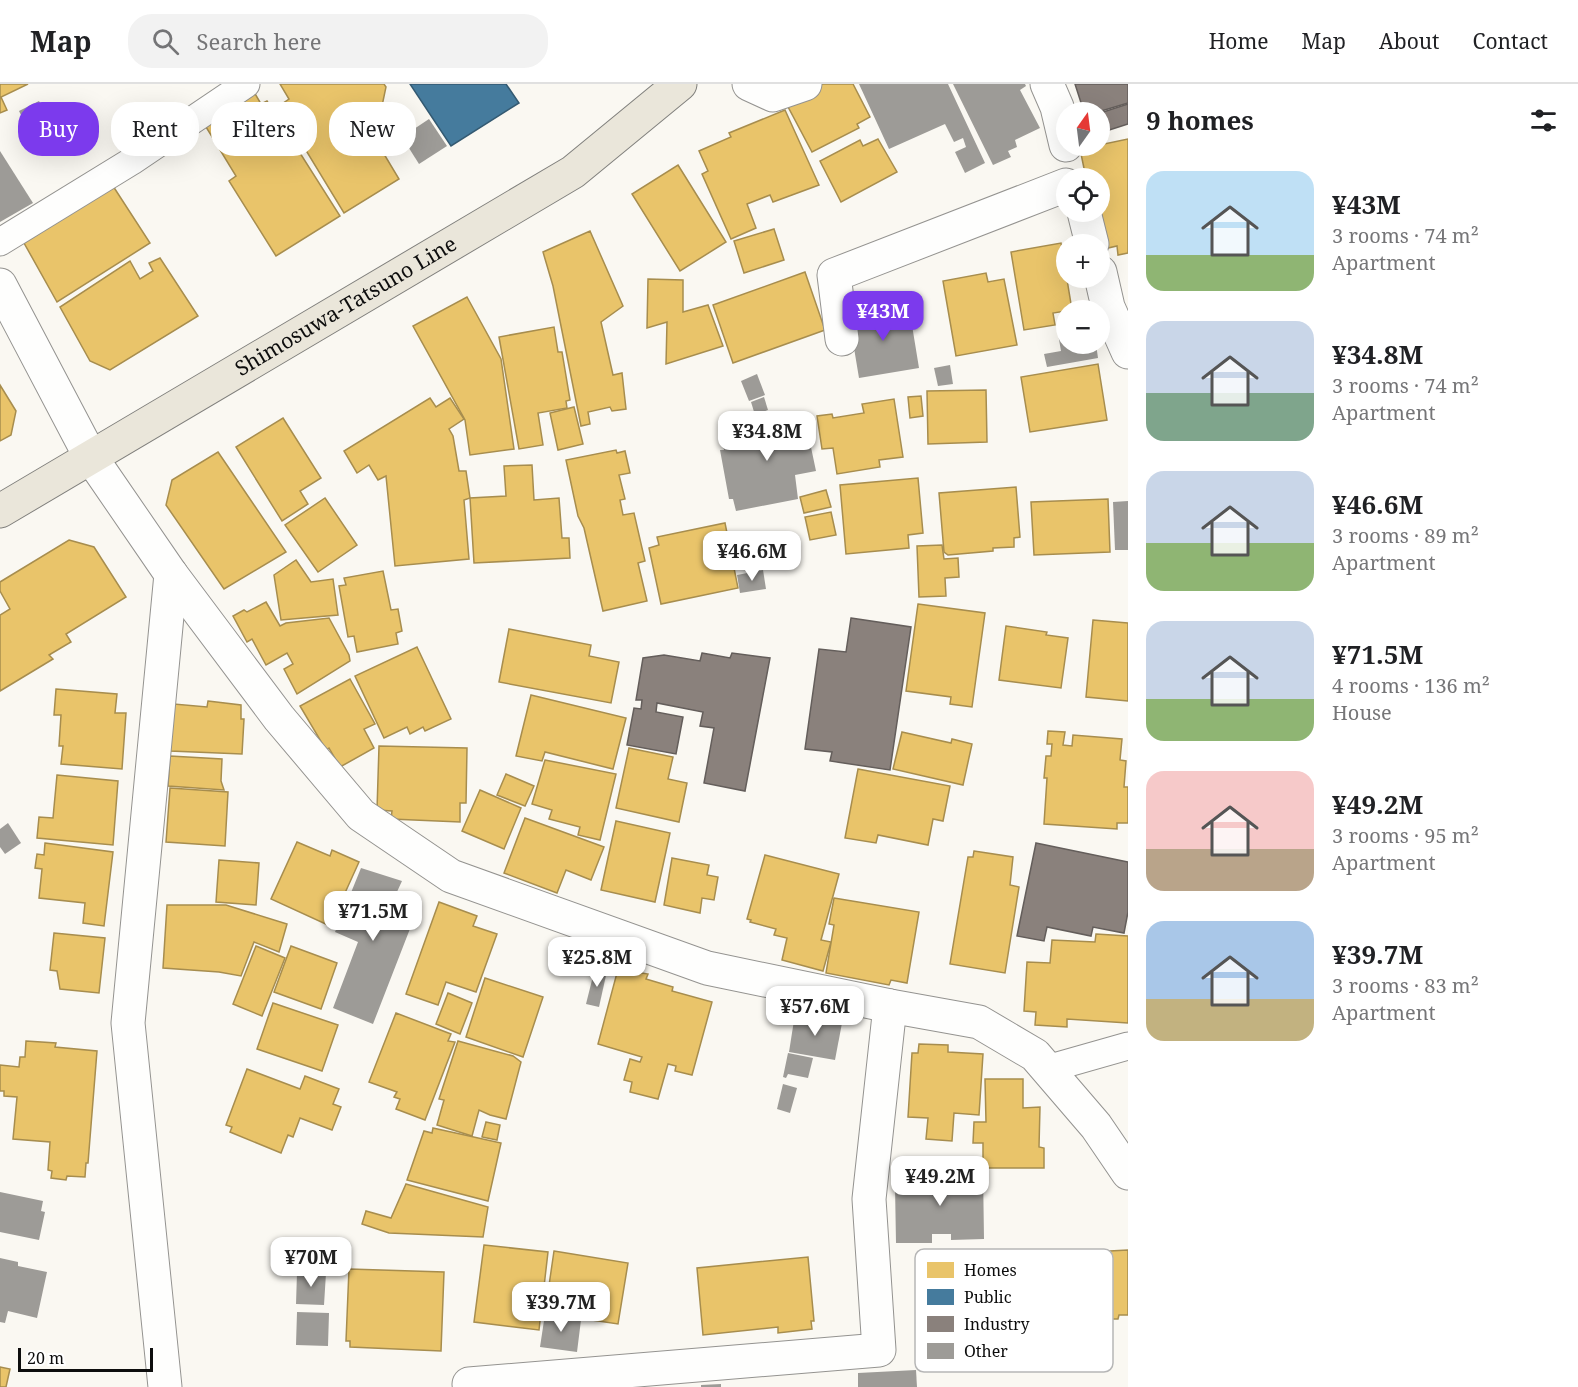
<!DOCTYPE html>
<html lang="en">
<head>
<meta charset="utf-8">
<style>
	body { margin:0; font-family:"Noto Serif",serif; background:#f2f2f2; color:#202124; height:100vh; display:flex; flex-direction:column; font-size:22px; white-space:nowrap }
	* { box-sizing:border-box; margin:0 }
	p { font-size:20px; color:#757577 }
	.icon { flex:none; width:33px; height:33px; fill:none; stroke:currentColor; stroke-width:2; stroke-linecap:round; stroke-linejoin:round }
	.map { position:relative; flex:1; overflow:hidden }
	.side { display:flex; flex-direction:column; background:#fff; width:450px }
	.side>* { flex:none }
	.guide { position:absolute; left:18px; top:18px; width:570px; height:54px; display:flex; gap:12px }
	.needle { width:39px; rotate:14deg }
	.fabs { position:absolute; left:1056px; top:18px; display:grid; gap:12px }
	.fabs a { display:grid; place-items:center; width:54px; height:54px; border-radius:50%; background:#fff; box-shadow:0 6px 24px #0002; font-size:30px }
	.scale { position:absolute; left:18px; bottom:15px; width:135px; box-sizing:border-box; padding-left:6px; border:3px solid #0d0d0d; border-top:0; font-size:16px; line-height:21px; white-space:nowrap; color:#0d0d0d; -webkit-text-stroke:4px #fff; paint-order:stroke }
	.price { position:absolute; translate:-50% -51px; padding:0 14px; border-radius:12px; background:#fff; color:#222; font-size:20px; line-height:39px; filter:drop-shadow(0 2px 3px #0008) }
	.price::after { content:''; position:absolute; left:50%; top:36px; width:18px; height:14px; margin-left:-9px; background:inherit; clip-path:polygon(0 0,100% 0,50% 100%) }
	.price.on { background:#7c3aed; color:#fff }
	ul { padding:0; list-style:none }
	li { display:flex; align-items:center; gap:18px; height:150px; padding:0 18px }
	li span { display:grid; place-items:center; flex:none; width:168px; height:120px; border-radius:18px; color:#555 }
	li>.icon { margin-inline-start:auto }
	span .icon { width:72px; height:72px; fill:#fffc; stroke-width:1 }
	li b { font-size:26px }
	h2 { display:flex; justify-content:space-between; align-items:center; height:72px; padding:0 18px; font-size:26px }
	.chip { padding:0 21px; border-radius:24px; background:#fff; box-shadow:0 6px 24px #0002; font-size:21px; line-height:54px }
	.chip.on { background:#7c3aed; color:#fff }
	header { display:flex; align-items:center; gap:36px; box-sizing:border-box; height:84px; padding:0 30px; background:#fff; border-bottom:2px solid #e0e0e0 }
	header strong { font-size:28px }
	nav { display:flex; gap:33px; margin-inline-start:auto; font-size:21px }
	.search { width:420px; height:54px; background:#f2f2f2; display:flex; align-items:center; gap:15px; box-sizing:border-box; padding:0 21px; border-radius:24px; color:#757577; font-size:22px }
	main { display:flex; flex:1; min-height:0 }
	.map>svg:first-child { display:block }
	.homes { fill:#e9c46a; stroke:#a78d4e; stroke-width:1.5 }
	.public { fill:#457b9d; stroke:#345a72; stroke-width:1.5 }
	.industry { fill:#8a817c; stroke:#645e5b; stroke-width:1.5 }
	.building { fill:#9d9b97 }
	.lines { fill:none; stroke-linecap:round; stroke-linejoin:round }
	.service-casing { stroke:#949390; stroke-width:29 }
	.minor-casing { stroke:#949390; stroke-width:35 }
	.primary-casing { stroke:#81807d; stroke-width:35 }
	.service { stroke:#fefefd; stroke-width:27 }
	.minor { stroke:#fefefd; stroke-width:33 }
	.primary { stroke:#eae6da; stroke-width:33 }
	.labels { text-anchor:middle; stroke-width:6; stroke-linejoin:round; paint-order:stroke }
	.street-label { font-size:21px; fill:#0d0d0d; stroke:#fff }
	.key { fill:#fff; stroke:#b6b6b6; stroke-width:1.5 }
	.key-label { font-size:16px; fill:#0d0d0d }
</style>
</head>
<body>
<header>
<strong>Map</strong>
<div class="search"><svg class="icon" aria-label="search" viewBox="0 0 24 24"><circle cx="10" cy="10" r="6"/><path d="M15 15l6 6"/></svg>Search here</div>
<nav><a>Home</a><a>Map</a><a>About</a><a>Contact</a></nav>
</header>
<main>
<div class="map">
<svg width="1128" height="1303" viewBox="0 0 1128 1303">
	<rect width="100%" height="100%" fill="#faf8f2"/>
	<!-- homes -->
	<g class="homes">
		<path d="M0,0H28L1,13L7,26L0,29Z"/>
		<path d="M280,0H384L386,3L375,55L399,95L344,129L279,22L289,15Z"/>
		<path d="M822,0H853L870,33L857,40L859,44L812,68L786,19Z"/>
		<path d="M254,8L261,20L267,17L340,132L276,172L229,97L236,92L206,43Z"/>
		<path d="M785,26L819,101L773,118L770,111L747,120L756,144L731,155L702,90L708,87L699,67L731,53L729,49Z"/>
		<path d="M878,55L897,88L841,118L820,77L860,56L863,62Z"/>
		<path d="M1128,55V169L1118,171L1117,162L1108,164L1100,128V94H1086L1080,65Z"/>
		<path d="M678,81L726,158L680,187L632,110Z"/>
		<path d="M113,102L150,159L57,218L24,159Z"/>
		<path d="M774,145L784,176L744,189L734,157Z"/>
		<path d="M590,147L623,222L601,238L613,291L622,289L626,325L612,327L610,323L588,328L590,340L581,342L553,202L543,168Z"/>
		<path d="M1061,159L1072,226L1053,229L1055,241L1024,246L1011,168Z"/>
		<path d="M160,174L198,232L110,286L90,277L60,223L130,177L140,195L153,187L149,179Z"/>
		<path d="M805,188L825,246L733,279L713,221Z"/>
		<path d="M986,189L988,198L1004,195L1017,261L956,272L943,197Z"/>
		<path d="M648,195L683,196V228L708,221L723,262L666,280L667,238L647,244Z"/>
		<path d="M467,213L501,275L514,365L470,371L465,336L413,242Z"/>
		<path d="M554,243L558,268H562L570,316L566,317L567,324L538,329L543,361L519,365L499,253Z"/>
		<path d="M1098,280L1107,336L1030,348L1021,293Z"/>
		<path d="M0,301L16,327L11,351L0,357Z"/>
		<path d="M986,306L987,358L928,360L927,307Z"/>
		<path d="M921,312L923,332L910,334L908,313Z"/>
		<path d="M430,314L436,323L450,314L464,335L449,345L453,352L459,387H466L470,414L464,416L469,475L395,482L386,392L378,396L369,381L357,389L344,367Z"/>
		<path d="M894,315L903,373L879,376L880,383L837,390L833,364L822,365L817,332L832,330L833,334L864,329L862,320Z"/>
		<path d="M574,323L583,360L558,366L550,329Z"/>
		<path d="M283,334L321,394L300,407L308,420L282,437L236,363Z"/>
		<path d="M616,366L617,369L625,367L630,389L619,391L625,415L620,416L623,431L634,429L645,477L638,479L647,517L603,527L584,444L578,432L566,376Z"/>
		<path d="M218,368L286,468L224,505L166,421L172,396Z"/>
		<path d="M532,381L534,416L559,414L562,454H569L570,474L474,479L470,414L506,412L504,382Z"/>
		<path d="M918,394L923,449L908,451L909,464L846,470L840,401Z"/>
		<path d="M1016,403L1020,453L1014,454V463L993,464V467L948,471L944,468L939,409Z"/>
		<path d="M826,406L831,423L804,429L800,413Z"/>
		<path d="M325,414L357,461L318,488L285,441Z"/>
		<path d="M1108,415L1110,468L1034,471L1031,418Z"/>
		<path d="M831,428L836,451L810,456L805,433Z"/>
		<path d="M725,439L738,504L661,520L649,464L659,461L657,453Z"/>
		<path d="M69,456L94,463L126,513L66,550L71,558L49,571L53,575L0,607V531L10,525L0,507V498Z"/>
		<path d="M942,461L944,475L958,474L959,493L945,494L946,512L919,513L917,462Z"/>
		<path d="M296,476L311,498L333,495L338,531L281,536L274,491Z"/>
		<path d="M383,487L391,526L398,525L402,547L396,549L398,560L357,568L354,552L348,553L339,502L346,501L344,494Z"/>
		<path d="M266,518L280,542L286,539L329,534L349,571L350,577L297,610L284,585L293,580L287,569L266,581L252,555L247,558L233,532L244,526L247,528Z"/>
		<path d="M918,520L985,529L972,623L950,620L951,613L906,607Z"/>
		<path d="M1093,536L1128,539V617L1086,613Z"/>
		<path d="M1006,542L1047,548L1046,551L1068,554L1061,604L999,596Z"/>
		<path d="M509,545L591,561L589,572L619,578L611,619L499,598Z"/>
		<path d="M417,563L451,635L425,647L423,643L410,650L407,643L384,654L355,592Z"/>
		<path d="M350,595L375,640L364,645L374,664L340,683L329,664L326,666L300,622Z"/>
		<path d="M56,605L117,610L115,629H126L122,685L61,680L63,662H59L61,631H54Z"/>
		<path d="M531,611L626,634L613,685L545,668L542,677L516,672Z"/>
		<path d="M208,617L241,621V635H244L242,670L170,667L174,620L207,623Z"/>
		<path d="M1048,647L1065,648L1063,661L1072,662L1073,651L1122,655L1120,676L1126,677L1124,703H1128V739H1117V745L1044,740L1047,694H1044L1046,672H1051L1052,660H1047Z"/>
		<path d="M902,648L951,659L952,655L972,660L963,701L893,685Z"/>
		<path d="M379,662L467,664L466,719H460V738L391,735L392,727L377,726Z"/>
		<path d="M629,664L673,673L668,695L687,699L679,738L616,724Z"/>
		<path d="M170,672L222,675L221,697L224,706L168,702Z"/>
		<path d="M545,676L616,690L600,756L578,751L580,743L549,735L552,726L532,720Z"/>
		<path d="M858,685L950,702L943,737L933,735L928,761L878,751L876,759L845,754Z"/>
		<path d="M506,690L534,702L525,722L497,711Z"/>
		<path d="M57,691L118,697L113,761L37,754L39,733L53,734Z"/>
		<path d="M170,704L228,708L225,762L166,758Z"/>
		<path d="M480,706L521,724L504,765L462,747Z"/>
		<path d="M525,734L604,763L591,796L566,786L557,809L504,789Z"/>
		<path d="M616,737L670,749L655,818L601,806Z"/>
		<path d="M297,758L330,772L332,766L359,778L330,842L271,815Z"/>
		<path d="M45,759L113,768L104,842L83,839L85,819L39,814L42,785L35,784L37,770L44,771Z"/>
		<path d="M974,767L1013,773L1010,801L1019,803L1005,889L950,880L968,773H973Z"/>
		<path d="M765,771L839,790L821,856L831,858L823,887L782,876L787,854L774,851L776,845L750,838L751,836L747,835Z"/>
		<path d="M672,774L709,781L707,791L718,793L714,816L702,814L700,829L664,821Z"/>
		<path d="M219,776L259,779L256,821L216,818Z"/>
		<path d="M834,814L919,828L907,899L891,896L889,901L826,889L834,841L829,840Z"/>
		<path d="M439,818L477,832L473,842L497,850L476,908L446,898L438,921L406,910Z"/>
		<path d="M167,821H226L287,840L279,868L254,858L241,892L219,888L163,884Z"/>
		<path d="M54,849L105,854L99,909L60,905L57,887L50,886Z"/>
		<path d="M1096,850L1128,852V939L1067,935V943L1035,941L1036,928L1024,927L1027,878L1050,879L1052,856L1095,858Z"/>
		<path d="M256,862L285,874L262,932L233,920Z"/>
		<path d="M291,862L337,879L321,925L274,908Z"/>
		<path d="M618,885L648,890L646,895L673,903L672,907L712,918L692,991L675,987L676,982L668,980L658,1015L630,1008L632,998L624,996L630,975L640,978L642,973L598,960Z"/>
		<path d="M485,894L543,913L523,973L466,953Z"/>
		<path d="M448,909L472,919L460,950L436,940Z"/>
		<path d="M273,919L338,941L322,987L257,965Z"/>
		<path d="M396,929L451,950L448,957L455,958L425,1036L396,1025L400,1015L394,1013L397,1008L369,998Z"/>
		<path d="M26,957L56,959L55,963L97,967L88,1079H86L85,1093L67,1092L66,1096L51,1094L52,1087L48,1086L50,1058L13,1055L17,1013L4,1012V1007H0V981L19,983L20,973H25Z"/>
		<path d="M458,957L513,972L521,978L506,1035L490,1031L479,1026L472,1052L437,1041L444,1016L439,1015Z"/>
		<path d="M919,960L948,961V968L983,970L979,1031L954,1029L952,1057L926,1055L928,1034L908,1033L912,969H918Z"/>
		<path d="M247,985L300,1005L305,992L339,1005L333,1020L341,1023L332,1046L300,1034L293,1053L288,1051L281,1069L230,1048L232,1043L226,1041Z"/>
		<path d="M985,995H1023V1024L1040,1023L1039,1063L1044,1064V1084H983V1059H973L974,1038H986Z"/>
		<path d="M486,1038L500,1041L497,1056L482,1053Z"/>
		<path d="M433,1044L501,1059L488,1117L407,1096L424,1047L432,1049Z"/>
		<path d="M406,1100L488,1123L483,1153L389,1149L362,1140L366,1127L391,1134Z"/>
		<path d="M484,1161L548,1168L539,1246L474,1238Z"/>
		<path d="M1128,1166V1231H1119L1118,1235H1107L1106,1241L1080,1243L1073,1169Z"/>
		<path d="M554,1167L628,1179L618,1240L545,1229Z"/>
		<path d="M808,1173L814,1237H811L812,1245L778,1249V1243L703,1251L697,1184Z"/>
		<path d="M349,1185L444,1188L441,1267L350,1263V1257H346Z"/>
		<path d="M0,1283L10,1285L6,1303H0Z"/>
	</g>
	<!-- public -->
	<path class="public" d="M410,0H506L519,19L451,62Z"/>
	<!-- industry -->
	<g class="industry">
		<path d="M1075,0H1128V19L1098,28H1084Z"/>
		<path d="M1128,20V40L1100,49V29Z"/>
		<path d="M851,534L911,543L890,686L830,677L832,668L805,665L819,565L846,568Z"/>
		<path d="M702,569L730,574L732,569L770,574L745,707L704,699L714,644L700,642L703,628L657,619L656,628L683,633L676,670L627,661L634,624L641,625L642,616H636L643,574L664,571L700,577Z"/>
		<path d="M1036,759L1128,778V828L1124,849L1093,843L1091,852L1047,843L1044,857L1017,852Z"/>
	</g>
	<!-- building -->
	<g class="building">
		<path d="M859,0H948L985,79L965,89L955,68L966,63L963,54L954,58L945,40L889,65Z"/>
		<path d="M953,0H1025L1026,2L1020,6L1040,44L1015,56L1017,63L1008,67L1011,73L993,81Z"/>
		<path d="M39,17L48,33L27,43L19,27Z"/>
		<path d="M429,35L447,62L419,80L402,53Z"/>
		<path d="M0,67L33,119L0,138Z"/>
		<path d="M890,222L892,232L910,229L919,284L859,294L850,240L851,228Z"/>
		<path d="M1066,243V260H1096L1098,274L1047,283L1044,270L1061,267L1057,244Z"/>
		<path d="M950,281L953,300L938,302L934,284Z"/>
		<path d="M757,290L765,311L749,317L741,297Z"/>
		<path d="M764,313L768,326L755,331L751,318Z"/>
		<path d="M804,330L816,387L795,391L798,415L736,427L733,415H729L720,366H724L722,357L728,355L726,350L739,347V343Z"/>
		<path d="M1128,417V466H1115L1113,418Z"/>
		<path d="M763,486L766,505L740,509L737,491Z"/>
		<path d="M8,739L21,759L5,770L0,763V745Z"/>
		<path d="M361,784L402,797L396,810L420,819L373,940L333,924L358,858L335,848Z"/>
		<path d="M595,884L607,887L599,923L586,920Z"/>
		<path d="M795,930L842,939L835,976L789,968Z"/>
		<path d="M788,969L813,974L808,994L788,990L786,994L783,993Z"/>
		<path d="M783,1000L797,1004L790,1029L777,1025Z"/>
		<path d="M983,1087L984,1155L951,1156V1150H932V1159H896L895,1102L898,1103V1092L932,1091V1088Z"/>
		<path d="M0,1108L43,1117L41,1127L45,1128L39,1156L0,1148Z"/>
		<path d="M0,1174L18,1178V1182L47,1188L37,1234L8,1227L5,1239L0,1238Z"/>
		<path d="M297,1188L326,1189L324,1221L296,1220Z"/>
		<path d="M297,1228L329,1229L328,1262L296,1261Z"/>
		<path d="M545,1230L581,1236L577,1268L540,1263Z"/>
		<path d="M916,1286L917,1303H858V1289Z"/>
		<path d="M721,1300V1303H701V1301Z"/>
	</g>
	<g class="lines">
		<!-- service casing -->
		<g class="service-casing">
			<g id="service">
				<path d="M0,158L132,77L246,0"/>
				<path d="M1047,985L1128,962"/>
			</g>
		</g>
		<!-- minor casing -->
		<g class="minor-casing">
			<g id="minor">
				<path d="M749,0L773,11L805,0"/>
				<path d="M1047,0L1057,23L1066,61"/>
				<path d="M1084,128L1092,160"/>
				<path d="M1100,188L1108,223L1128,268"/>
				<path d="M0,201L90,372L171,490L279,634L361,731L451,792L707,884L890,922L979,938L1035,971L1096,1042L1128,1089"/>
				<path d="M842,255L834,191L1066,101"/>
				<path d="M469,1300L879,1266L869,1115L890,922"/>
				<path d="M165,1303L128,939L171,490"/>
			</g>
		</g>
		<!-- primary casing -->
		<g class="primary-casing">
			<g id="primary">
				<path id="s1" d="M0,427L573,88L680,0"/>
			</g>
		</g>
		<!-- service -->
		<use href="#service" class="service"/>
		<!-- minor -->
		<use href="#minor" class="minor"/>
		<!-- primary -->
		<use href="#primary" class="primary"/>
	</g>
	<g class="labels">
		<!-- street labels -->
		<g class="street-label">
			<text dy="7" stroke="none"><textPath href="#s1" startOffset="402">Shimosuwa-Tatsuno Line</textPath></text>
		</g>
	</g>
	<!-- legend -->
	<rect x="915" y="1165" width="198" height="123" rx="9" class="key"/>
	<rect x="927" y="1178" width="27" height="16" fill="#e9c46a"/>
	<rect x="927" y="1205" width="27" height="16" fill="#457b9d"/>
	<rect x="927" y="1232" width="27" height="16" fill="#8a817c"/>
	<rect x="927" y="1259" width="27" height="16" fill="#9d9b97"/>
	<g class="key-label">
		<text x="964" y="1192">Homes</text>
		<text x="964" y="1219">Public</text>
		<text x="964" y="1246">Industry</text>
		<text x="964" y="1273">Other</text>
	</g>
</svg>
<div class="fabs">
<a><svg class="needle" viewBox="-14 -14 28 28"><path d="M0-13l5 13h-10z" fill="#e53935"/><path d="M0 13l5-13h-10z" fill="#757577"/></svg></a>
<a><svg class="icon" aria-label="locate" viewBox="0 0 24 24"><circle cx="12" cy="12" r="6"/><path d="M12 2v4M12 18v4M2 12h4M18 12h4"/></svg></a>
<a>+</a>
<a>−</a>
</div>
<div class="scale">20 m</div>
<b class="price on" style="left:883px;top:258px">¥43M</b>
<b class="price" style="left:767px;top:378px">¥34.8M</b>
<b class="price" style="left:752px;top:498px">¥46.6M</b>
<b class="price" style="left:373px;top:858px">¥71.5M</b>
<b class="price" style="left:597px;top:904px">¥25.8M</b>
<b class="price" style="left:815px;top:953px">¥57.6M</b>
<b class="price" style="left:940px;top:1123px">¥49.2M</b>
<b class="price" style="left:311px;top:1204px">¥70M</b>
<b class="price" style="left:561px;top:1249px">¥39.7M</b>
<div class="guide">
<a class="chip on">Buy</a>
<a class="chip">Rent</a>
<a class="chip">Filters</a>
<a class="chip">New</a>
</div>
</div>
<section class="side">
<h2>9 homes<svg class="icon" aria-label="filters" viewBox="0 0 24 24"><path d="M4 7h16M4 17h16"/><circle cx="9" cy="7" r="2"/><circle cx="15" cy="17" r="2"/></svg></h2>
<ul>
<li><span style="background:linear-gradient(#bfe0f5 70%,#8fb573 0)"><svg class="icon" aria-label="home" viewBox="0 0 24 24"><path d="M3 11l9-7 9 7M6 9v11h12V9"/></svg></span><div><b>¥43M</b><p>3 rooms · 74 m²</p><p>Apartment</p></div></li>
<li><span style="background:linear-gradient(#c9d6e8 60%,#7fa58c 0)"><svg class="icon" aria-label="home" viewBox="0 0 24 24"><path d="M3 11l9-7 9 7M6 9v11h12V9"/></svg></span><div><b>¥34.8M</b><p>3 rooms · 74 m²</p><p>Apartment</p></div></li>
<li><span style="background:linear-gradient(#c9d6e8 60%,#8fb573 0)"><svg class="icon" aria-label="home" viewBox="0 0 24 24"><path d="M3 11l9-7 9 7M6 9v11h12V9"/></svg></span><div><b>¥46.6M</b><p>3 rooms · 89 m²</p><p>Apartment</p></div></li>
<li><span style="background:linear-gradient(#c9d6e8 65%,#8fb573 0)"><svg class="icon" aria-label="home" viewBox="0 0 24 24"><path d="M3 11l9-7 9 7M6 9v11h12V9"/></svg></span><div><b>¥71.5M</b><p>4 rooms · 136 m²</p><p>House</p></div></li>
<li><span style="background:linear-gradient(#f6c9c9 65%,#b9a48a 0)"><svg class="icon" aria-label="home" viewBox="0 0 24 24"><path d="M3 11l9-7 9 7M6 9v11h12V9"/></svg></span><div><b>¥49.2M</b><p>3 rooms · 95 m²</p><p>Apartment</p></div></li>
<li><span style="background:linear-gradient(#a9c7e8 65%,#c2b280 0)"><svg class="icon" aria-label="home" viewBox="0 0 24 24"><path d="M3 11l9-7 9 7M6 9v11h12V9"/></svg></span><div><b>¥39.7M</b><p>3 rooms · 83 m²</p><p>Apartment</p></div></li>
</ul>
</section>
</main>
</body>
</html>
